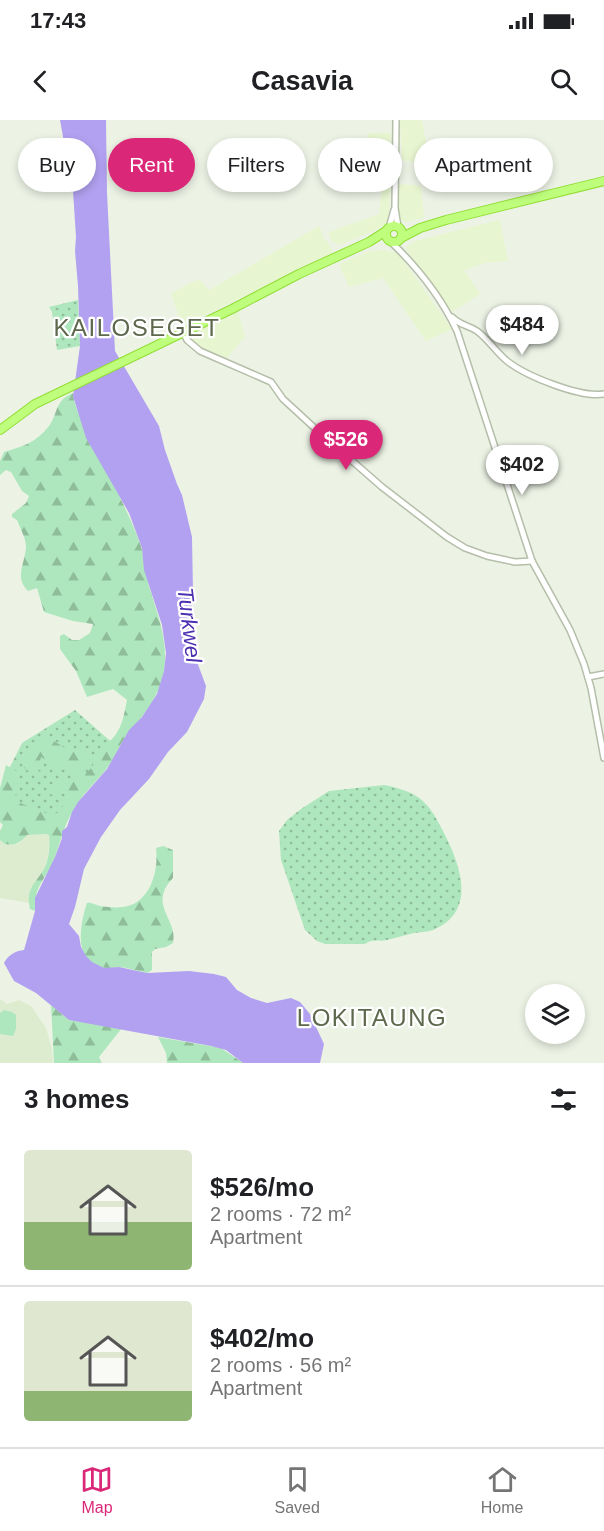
<!DOCTYPE html>
<html lang="en">
<head>
<meta charset="utf-8">
<style>
	body { margin:0; font-family:Arial,sans-serif; background:#f2f2f2; color:#202124; height:100vh; display:flex; flex-direction:column; font-size:22px; white-space:nowrap }
	* { box-sizing:border-box; margin:0 }
	p { font-size:20px; color:#757577 }
	.icon { flex:none; width:33px; height:33px; fill:none; stroke:currentColor; stroke-width:2; stroke-linecap:round; stroke-linejoin:round }
	.map { position:relative; height:943px; overflow:hidden }
	.panel { display:flex; flex-direction:column; background:#fff; flex:1 }
	.panel>* { flex:none }
	.banner { position:absolute; left:18px; top:18px; width:568px; height:54px; display:flex; gap:12px }
	.tools { position:absolute; left:525px; top:864px; display:grid; gap:12px }
	.tools a { display:grid; place-items:center; width:60px; height:60px; border-radius:50%; background:#fff; box-shadow:0 3px 9px #0003; font-size:30px }
	.price { position:absolute; translate:-50% -51px; padding:0 14px; border-radius:21px; background:#fff; color:#222; font-size:20px; line-height:39px; filter:drop-shadow(0 2px 3px #0008) }
	.price::after { content:''; position:absolute; left:50%; top:36px; width:18px; height:14px; margin-left:-9px; background:inherit; clip-path:polygon(0 0,100% 0,50% 100%) }
	.price.on { background:#db2777; color:#fff }
	ul { padding:0; list-style:none }
	li { display:flex; align-items:center; gap:18px; height:150px; padding:0 24px }
	li+li { border-top:2px solid #e0e0e0 }
	li span { display:grid; place-items:center; flex:none; width:168px; height:120px; border-radius:6px; color:#555 }
	li>.icon { margin-inline-start:auto }
	span .icon { width:72px; height:72px; fill:#fffc; stroke-width:1 }
	li b { font-size:26px }
	h2 { display:flex; justify-content:space-between; align-items:center; height:72px; padding:0 24px; font-size:26px }
	.chip { padding:0 21px; border-radius:27px; background:#fff; box-shadow:0 3px 9px #0003; font-size:21px; line-height:54px }
	.chip.on { background:#db2777; color:#fff }
	.status { display:flex; justify-content:space-between; align-items:center; height:42px; padding:0 30px; background:#fff; direction:ltr }
	.status svg { height:16px; fill:currentColor }
	header { display:flex; justify-content:space-between; align-items:center; height:78px; padding:0 24px; background:#fff; font-size:27px; font-weight:600 }
	.dock { display:flex; justify-content:space-around; align-items:center; height:84px; border-top:2px solid #e0e0e0; background:#fff; font-size:16px; color:#757577 }
	.dock a { display:grid; justify-items:center; gap:3px }
	.dock .on { color:#db2777 }
	.map>svg:first-child { display:block }
	.commercial { fill:#e7f5d0 }
	.education { fill:#ddeccf }
	.grass { fill:url(#grass-dots) }
	.forest { fill:url(#forest-firs) }
	.pitch { fill:#aee7bd }
	.water { fill:#b2a1f0 }
	.lines { fill:none; stroke-linecap:round; stroke-linejoin:round }
	.tertiary-casing { stroke:#b4bea8; stroke-width:8 }
	.trunk-casing { stroke:#93dd35; stroke-width:10 }
	.tertiary { stroke:#fff; stroke-width:5 }
	.trunk { stroke:#befe7c; stroke-width:8 }
	.labels { text-anchor:middle; stroke-width:4.5; stroke-linejoin:round; paint-order:stroke }
	.water-label { font-size:22px; font-style:italic; fill:#4c2eb0; stroke:#fff }
	.quarter-label { font-size:24px; letter-spacing:1.5px; fill:#5d684c; stroke:#fff }
</style>
</head>
<body>
<div class="status"><b>17:43</b><svg viewBox="0 0 49 12"><path d="M0 12V9h3v3zM5 12V6h3v6zM10 12V3h3v9zM15 12V0h3v12zM26 1h20v11H26zM47 4h2v5h-2z"/></svg></div>
<header><svg class="icon" aria-label="back" viewBox="0 0 24 24"><path d="M15 5l-7 7 7 7"/></svg>Casavia<svg class="icon" aria-label="search" viewBox="0 0 24 24"><circle cx="10" cy="10" r="6"/><path d="M15 15l6 6"/></svg></header>
<div class="map">
<svg width="604" height="943" viewBox="0 0 604 943">
	<defs>
		<pattern id="grass-dots" width="8" height="8" patternUnits="userSpaceOnUse" patternTransform="scale(1.5)"><rect width="8" height="8" fill="#aee7bd"/><path d="M2 2h.1M6 6h.1" fill="none" stroke="#8fbd9a" stroke-width="1.8" stroke-linecap="round"/></pattern>
		<pattern id="forest-firs" width="22" height="20" patternUnits="userSpaceOnUse" patternTransform="scale(1.5)"><rect width="22" height="20" fill="#aee7bd"/><path d="M5 1l3.5 6h-7zM16 11l3.5 6h-7z" fill="#8fbd9a"/></pattern>
	</defs>
	<rect width="100%" height="100%" fill="#ecf3e5"/>
	<!-- commercial -->
	<g class="commercial">
		<path d="M400,0H422L430,45L402,40Z"/>
		<path d="M368,13H391L389,58L362,56Z"/>
		<path d="M383,60L391,61L388,103L385,106L340,125L331,121L329,112L379,94Z"/>
		<path d="M399,64L421,66L424,98L405,102L398,100Z"/>
		<path d="M500,100L508,141L485,143L464,150L480,174L452,192L405,128L415,121Z"/>
		<path d="M319,106L325,121L327,120L333,133L182,206L171,173L199,159L209,170Z"/>
		<path d="M383,130L398,133L452,209L426,221L383,158L349,167L339,144L370,131Z"/>
		<path d="M237,188L245,217L225,240L195,226L186,212Z"/>
	</g>
	<!-- education -->
	<g class="education">
		<path d="M45,714L50,715L47,743L29,783L0,778V720L7,725H13L20,723L27,715Z"/>
		<path d="M0,879L7,884L19,880L31,886L46,908L52,929L53,943H0Z"/>
	</g>
	<!-- grass -->
	<g class="grass">
		<path d="M78,180L80,226L57,230L52,192L49,187Z"/>
		<path d="M75,590L116,626L56,708L0,678L8,651L22,623Z"/>
		<path d="M384,665C420,672 429,682 445,715C461,747 477,792 433,810C427,812 420,812 414,813C405,815 396,818 387,820C379,822 372,818 365,824H325L317,821L305,810L281,740L279,711L287,700L301,689L329,671Z"/>
	</g>
	<!-- forest -->
	<g class="forest">
		<path d="M73,273C75,294 91,316 99,335C114,366 130,395 141,426C145,439 145,453 149,466C157,493 169,522 164,551C159,579 140,599 123,621C117,629 114,640 107,648C98,660 86,670 78,683C66,699 61,719 55,737C48,759 34,762 35,791L30,789C25,766 37,764 46,745C49,737 50,724 49,715L45,714L27,715C20,723 15,726 5,724L0,720V711L3,705L0,702V668L6,645L18,652L15,681L54,696L63,686L68,676L59,671L52,675L47,671C49,661 62,662 72,661L75,656V653L58,647L41,637L36,649L40,652L38,654L26,650L22,645L31,626L47,617L72,632L91,630L88,643L80,649L84,654C96,648 94,636 102,626C103,625 109,621 110,621C122,610 124,595 127,580L113,569L87,577L76,551L60,529V516L64,514L72,520H79L90,513L93,504L73,501L44,492L37,468L28,471C14,457 25,444 26,427C26,418 20,408 17,400L12,397V394L26,383L29,376L22,371L11,352L6,350L0,355V341L4,332C22,327 37,322 49,306C59,292 54,281 73,273Z"/>
		<path d="M163,726L173,730V758C147,785 179,800 173,823L166,827L155,829L152,832V850L147,853C138,851 129,848 120,847C115,847 110,849 106,848C72,845 80,804 87,783C92,782 94,785 100,786C107,787 116,788 123,787C150,784 159,751 156,728Z"/>
		<path d="M51,885L69,900L122,908L99,937L102,943H54Z"/>
		<path d="M158,917L221,928L243,943H167L166,933Z"/>
	</g>
	<!-- pitch -->
	<path class="pitch" d="M4,890L12,892L16,895V909L13,916L0,914V893Z"/>
	<!-- water -->
	<path class="water" d="M60,0H106L107,73L115,231L159,306L165,330L177,364L182,375L192,417L193,472L190,505L191,526L206,566L204,579L187,612L168,632L149,659L120,690L101,717L84,749L75,787L69,804L79,816L81,827L86,836L92,842L104,848L119,847L147,853L189,851L214,854L226,857L237,870L251,878L267,883L291,878L300,882L310,894L324,924L320,943H243L226,930L211,926L69,900L36,873L14,861L4,843C8,835 15,831 24,830L35,791V778L55,737L62,718V711L67,707L72,692L78,682L107,649L129,610L142,597L157,574L164,551L166,533L162,505L144,450L142,428L129,393L86,318L73,276L80,226L78,166L75,131L76,117L73,71Z"/>
	<g class="lines">
		<!-- tertiary casing -->
		<g class="tertiary-casing">
			<g id="tertiary">
				<path d="M396,0L395,88L398,107"/>
				<path d="M389,108L394,90"/>
				<path d="M391,122C417,147 442,179 457,211L532,441L570,510L584,544L591,568L604,638"/>
				<path d="M452,197C459,205 468,205 477,211C488,219 496,232 507,241C526,256 580,278 604,274"/>
				<path d="M183,212L187,220L200,231L271,262L283,279L319,312L382,367L447,417L465,428L487,436L515,442L532,441"/>
				<path d="M588,557L604,554"/>
			</g>
		</g>
		<!-- trunk casing -->
		<g class="trunk-casing">
			<g id="trunk">
				<circle cx="394" cy="114" r="8"/>
				<path d="M401,118L420,108L446,100L604,61"/>
				<path d="M0,310L35,284L232,189L299,154L369,122L386,111"/>
			</g>
		</g>
		<!-- tertiary -->
		<use href="#tertiary" class="tertiary"/>
		<!-- trunk -->
		<use href="#trunk" class="trunk"/>
	</g>
	<g class="labels">
		<!-- water labels -->
		<g class="water-label">
			<text transform="translate(190 505) rotate(83)" y="8">Turkwel</text>
		</g>
		<!-- quarter labels -->
		<g class="quarter-label">
			<text x="137" y="216">KAILOSEGET</text>
			<text x="372" y="906">LOKITAUNG</text>
		</g>
	</g>
</svg>
<div class="tools">
<a><svg class="icon" aria-label="layers" viewBox="0 0 24 24"><path d="M12 4l9 5-9 5-9-5zM3 14l9 5 9-5"/></svg></a>
</div>
<b class="price" style="left:522px;top:236px">$484</b>
<b class="price on" style="left:346px;top:351px">$526</b>
<b class="price" style="left:522px;top:376px">$402</b>
<div class="banner">
<a class="chip">Buy</a>
<a class="chip on">Rent</a>
<a class="chip">Filters</a>
<a class="chip">New</a>
<a class="chip">Apartment</a>
</div>
</div>
<section class="panel">
<h2>3 homes<svg class="icon" aria-label="filters" viewBox="0 0 24 24"><path d="M4 7h16M4 17h16"/><circle cx="9" cy="7" r="2"/><circle cx="15" cy="17" r="2"/></svg></h2>
<ul>
<li><span style="background:linear-gradient(#dfe7d0 60%,#8fb573 0)"><svg class="icon" aria-label="home" viewBox="0 0 24 24"><path d="M3 11l9-7 9 7M6 9v11h12V9"/></svg></span><div><b>$526/mo</b><p>2 rooms · 72 m²</p><p>Apartment</p></div></li>
<li><span style="background:linear-gradient(#dfe7d0 75%,#8fb573 0)"><svg class="icon" aria-label="home" viewBox="0 0 24 24"><path d="M3 11l9-7 9 7M6 9v11h12V9"/></svg></span><div><b>$402/mo</b><p>2 rooms · 56 m²</p><p>Apartment</p></div></li>
</ul>
</section>
<nav class="dock">
<a class="on"><svg class="icon" aria-label="map" viewBox="0 0 24 24"><path d="M3 6l6-2 6 2 6-2v14l-6 2-6-2-6 2zM9 4v14M15 6v14"/></svg>Map</a>
<a><svg class="icon" aria-label="saved" viewBox="0 0 24 24"><path d="M7 4h10v16l-5-4-5 4z"/></svg>Saved</a>
<a><svg class="icon" aria-label="home" viewBox="0 0 24 24"><path d="M3 11l9-7 9 7M6 9v11h12V9"/></svg>Home</a>
</nav>
</body>
</html>
